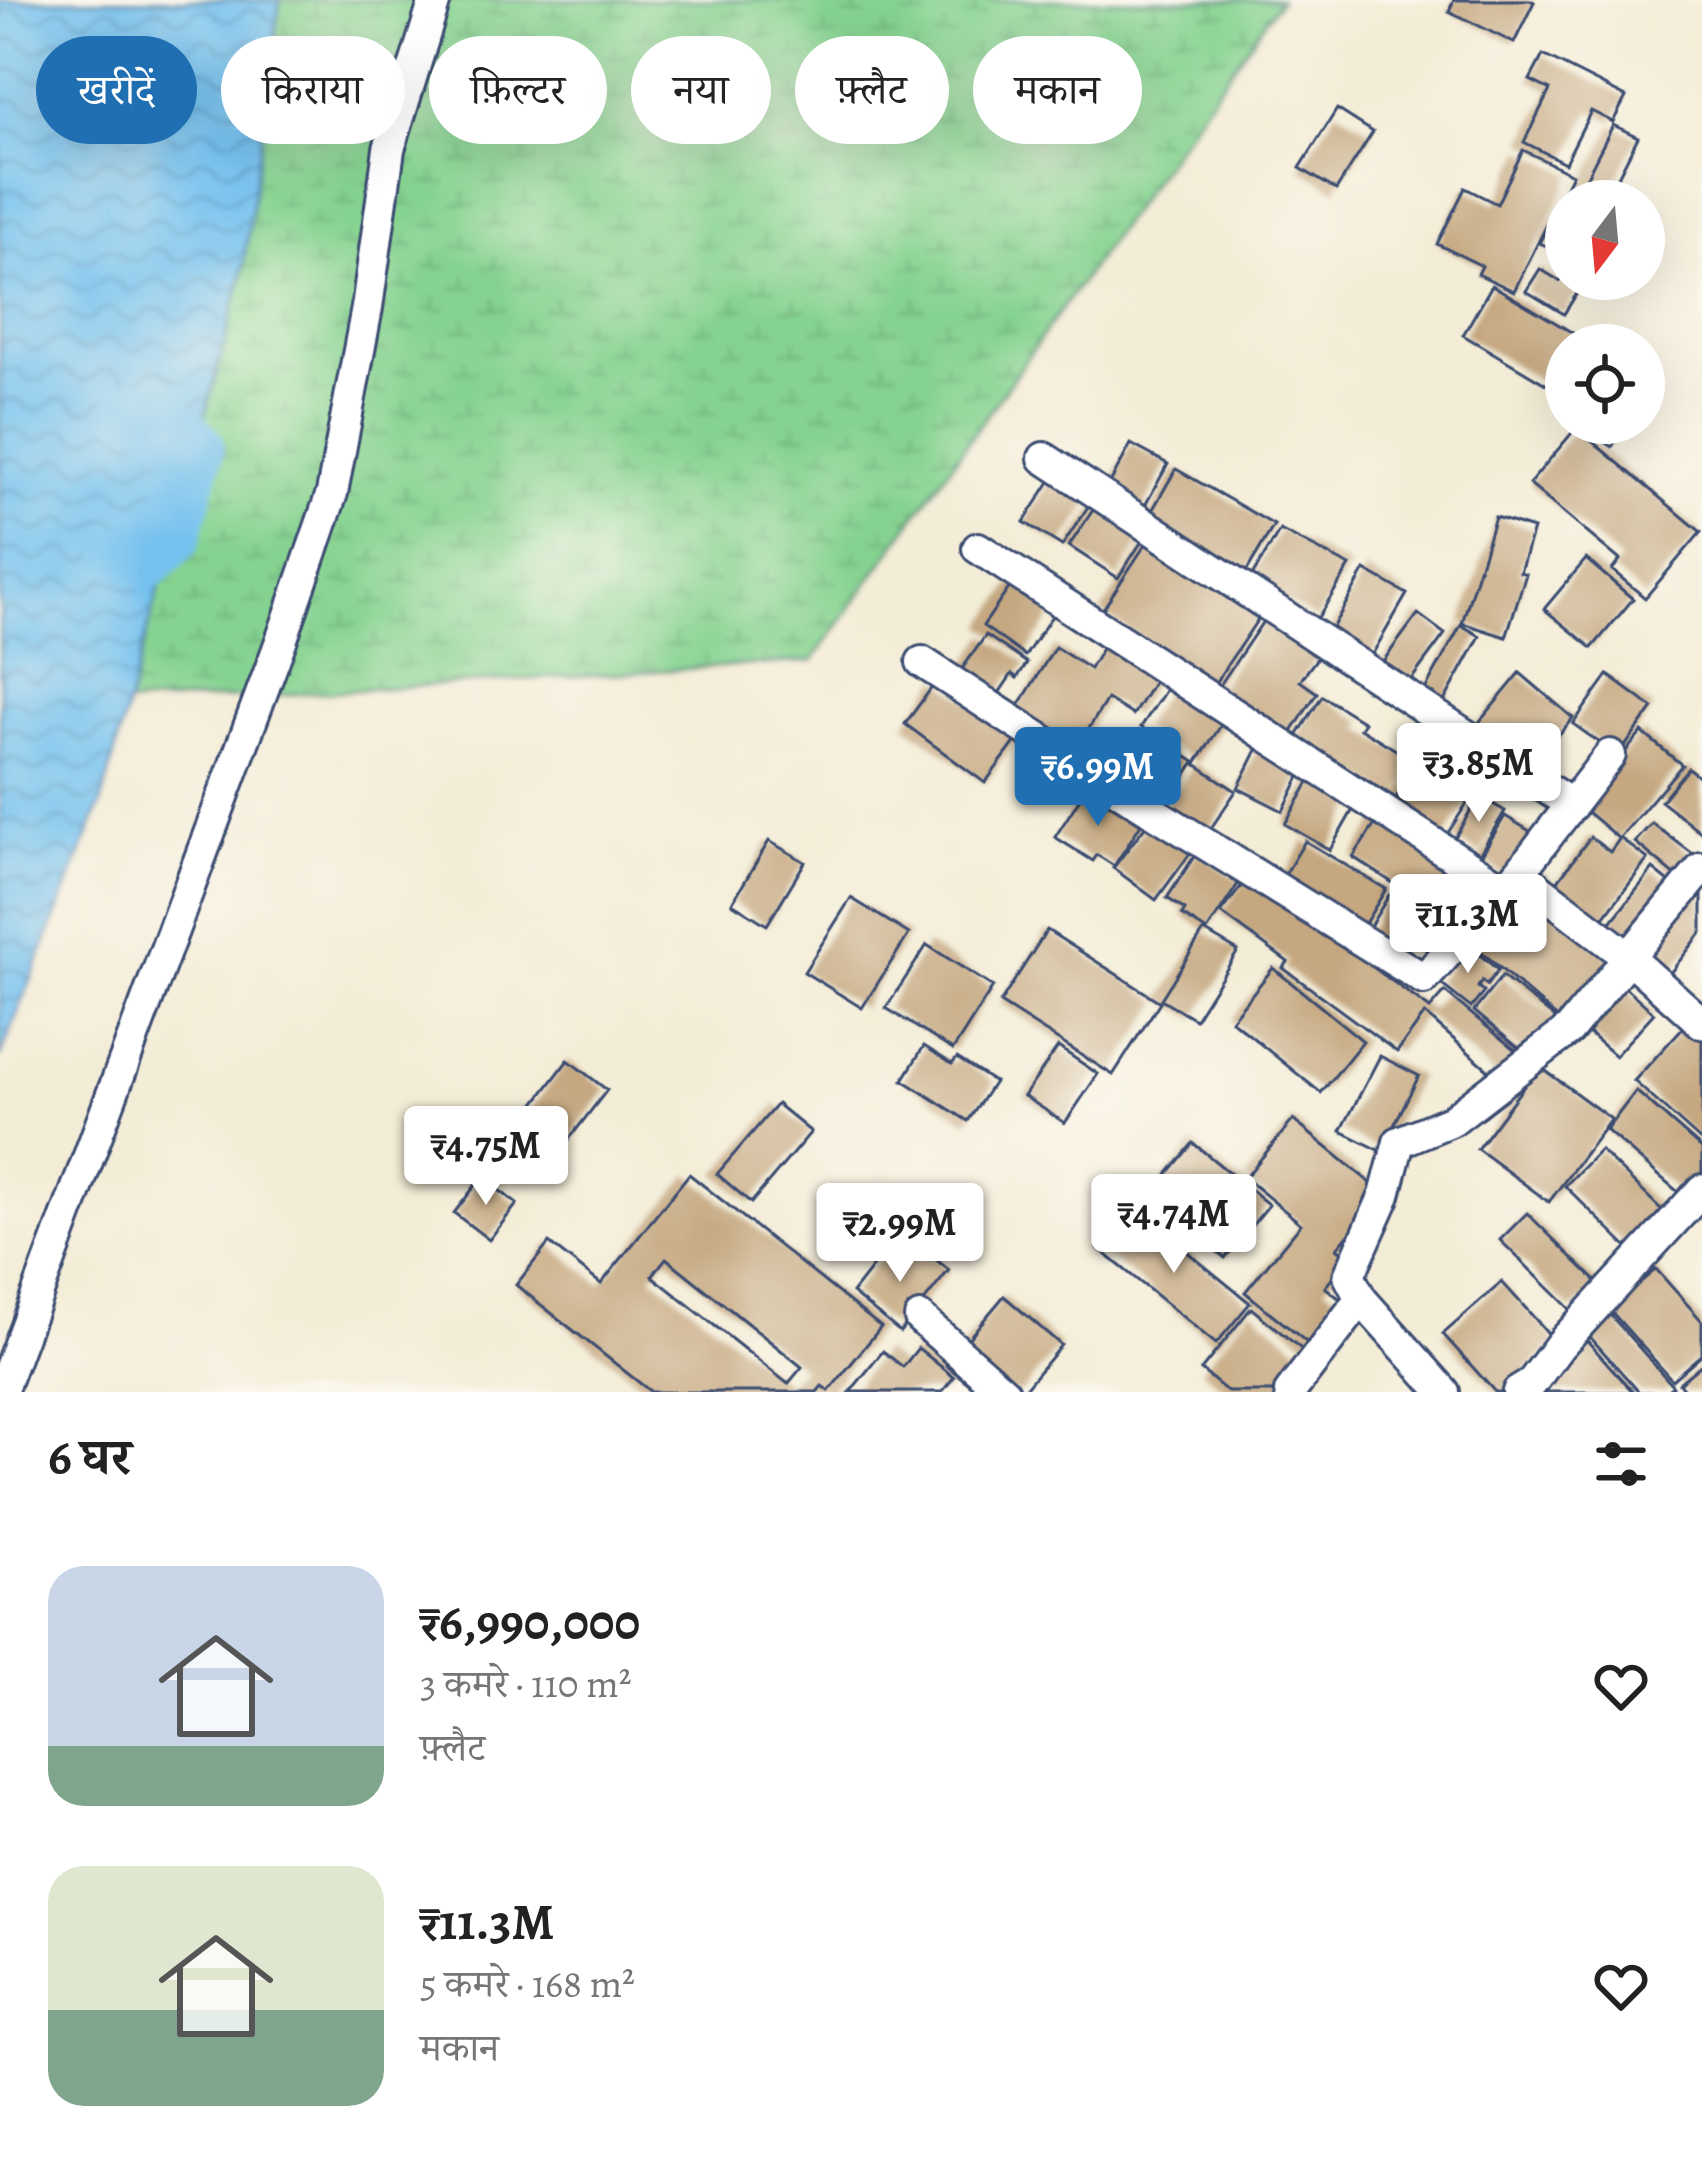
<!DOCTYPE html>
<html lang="hi">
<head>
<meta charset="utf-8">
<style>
	body { margin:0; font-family:Alegreya,"Noto Serif Devanagari",serif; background:#f2f2f2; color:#222; height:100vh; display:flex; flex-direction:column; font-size:45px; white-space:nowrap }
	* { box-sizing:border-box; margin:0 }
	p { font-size:39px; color:#767676 }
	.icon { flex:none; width:66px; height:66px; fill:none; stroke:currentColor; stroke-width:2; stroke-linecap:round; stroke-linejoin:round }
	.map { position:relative; height:1392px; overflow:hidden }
	.side { display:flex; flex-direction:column; background:#fff; flex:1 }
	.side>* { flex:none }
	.top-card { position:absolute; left:36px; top:36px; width:1632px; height:108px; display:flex; gap:24px }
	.needle { width:78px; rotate:196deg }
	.buttons { position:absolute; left:1545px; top:180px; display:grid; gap:24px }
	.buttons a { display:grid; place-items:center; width:120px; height:120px; border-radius:50%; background:#fff; box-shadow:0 12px 48px #0002; font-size:60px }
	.price { position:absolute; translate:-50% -102px; padding:0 27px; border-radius:12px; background:#fff; color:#222; font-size:39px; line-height:78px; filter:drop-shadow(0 3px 6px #0008) }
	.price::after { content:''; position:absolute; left:50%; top:72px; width:36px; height:27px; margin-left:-18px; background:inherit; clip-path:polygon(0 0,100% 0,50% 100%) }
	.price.selected { background:#1f6fb2; color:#fff }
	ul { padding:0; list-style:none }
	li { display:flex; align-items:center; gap:36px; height:300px; padding:0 48px }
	li span { display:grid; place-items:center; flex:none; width:336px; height:240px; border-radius:36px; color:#555 }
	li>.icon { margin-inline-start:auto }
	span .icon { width:144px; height:144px; fill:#fffc; stroke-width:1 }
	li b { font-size:51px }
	h2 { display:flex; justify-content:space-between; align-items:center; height:144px; padding:0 48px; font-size:51px }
	.chip { padding:0 42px; border-radius:54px; background:#fff; box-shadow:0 12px 48px #0002; font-size:42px; line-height:108px }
	.chip.selected { background:#1f6fb2; color:#fff }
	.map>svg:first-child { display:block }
	.wetland { fill:url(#wetland-marsh); stroke:#508178; stroke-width:3 }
	.water { fill:url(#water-waves); stroke:#4878a6; stroke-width:3 }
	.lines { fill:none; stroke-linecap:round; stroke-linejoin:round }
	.river { stroke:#75c1ef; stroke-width:57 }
	.building { fill:#c5a780; fill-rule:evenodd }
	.street-casing { stroke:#3b4b70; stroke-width:36 }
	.street { stroke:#fff; stroke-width:30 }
</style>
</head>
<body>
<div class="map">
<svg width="1702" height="1392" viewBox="0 0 1702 1392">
	<defs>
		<pattern id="wetland-marsh" width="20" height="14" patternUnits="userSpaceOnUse" patternTransform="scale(3)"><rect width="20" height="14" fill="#86d391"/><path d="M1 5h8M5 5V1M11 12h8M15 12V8" fill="none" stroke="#73b57f"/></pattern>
		<pattern id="water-waves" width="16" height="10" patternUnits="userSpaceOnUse" patternTransform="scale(3)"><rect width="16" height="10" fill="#75c1ef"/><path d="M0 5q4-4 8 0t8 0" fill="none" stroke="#5f9dc5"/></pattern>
	</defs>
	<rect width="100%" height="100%" fill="#fbf7ec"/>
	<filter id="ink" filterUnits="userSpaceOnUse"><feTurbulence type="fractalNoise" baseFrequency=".00833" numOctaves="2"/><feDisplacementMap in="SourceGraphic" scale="24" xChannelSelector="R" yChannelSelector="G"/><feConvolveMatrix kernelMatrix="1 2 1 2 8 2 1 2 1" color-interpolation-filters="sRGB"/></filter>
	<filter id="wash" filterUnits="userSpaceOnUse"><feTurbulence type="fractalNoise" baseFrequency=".004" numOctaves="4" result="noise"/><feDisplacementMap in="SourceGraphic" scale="48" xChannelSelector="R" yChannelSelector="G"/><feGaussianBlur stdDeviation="2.7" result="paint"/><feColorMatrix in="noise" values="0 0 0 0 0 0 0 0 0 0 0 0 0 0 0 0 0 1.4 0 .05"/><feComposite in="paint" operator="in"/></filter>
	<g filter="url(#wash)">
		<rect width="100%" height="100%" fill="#f3ecd6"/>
		<!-- wetland -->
		<path class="wetland" d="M0,0H1280L813,661L0,713Z"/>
		<!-- water -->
		<path class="water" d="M0,0H280L242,277L102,801L0,1058Z"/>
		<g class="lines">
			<!-- river -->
			<path class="river" d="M123,553L146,561L173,535L196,448L166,418L131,408"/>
		</g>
		<g id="blocks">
			<!-- building -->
			<g class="building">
				<path d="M1454,0H1530L1534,2L1514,43L1449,11Z"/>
				<path d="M1543,55L1626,97L1613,122L1591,111L1565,163L1524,142L1550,90L1530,80Z"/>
				<path d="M1337,109L1373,132L1336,190L1300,168Z"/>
				<path d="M1613,125L1638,137L1607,198L1582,186Z"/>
				<path d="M1523,150L1572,174L1514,291L1478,274L1482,266L1437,244L1465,188L1497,204Z"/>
				<path d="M1552,219L1566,226V255L1540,243Z"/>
				<path d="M1540,269L1560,281L1566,272V279H1586L1564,314L1526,291Z"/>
				<path d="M1492,285L1593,345H1566V396L1463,335Z"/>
				<path d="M1589,423H1627L1612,447L1591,434L1595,427Z"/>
				<path d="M1576,428L1701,532L1645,598L1612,570L1620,560L1529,484Z"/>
				<path d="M1131,444L1168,464L1142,511L1105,492Z"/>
				<path d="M1176,469L1274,525L1242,579L1145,523Z"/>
				<path d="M1055,474L1093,499L1062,546L1024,522Z"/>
				<path d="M1095,507L1144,538L1118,578L1069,546Z"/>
				<path d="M1495,517L1533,529L1520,572L1526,574L1506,637L1462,623Z"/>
				<path d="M1280,530L1350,566L1317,619L1249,581Z"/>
				<path d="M1151,536L1264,610L1213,686L1101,612Z"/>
				<path d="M1586,559L1633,599L1592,648L1544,609Z"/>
				<path d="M1365,570L1407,594L1369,660L1327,637Z"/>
				<path d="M1016,578L1058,607L1025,656L983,626Z"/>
				<path d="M1268,614L1323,650L1300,681L1317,693L1288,738L1216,691Z"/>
				<path d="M1418,614L1445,634L1408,684L1381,664Z"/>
				<path d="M1461,625L1480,636L1441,707L1421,697Z"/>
				<path d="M986,635L1027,663L1017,678L1012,674L991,705L955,679Z"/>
				<path d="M1107,640L1160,672L1133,715L1107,699L1075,751L1014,714L1055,647L1090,669Z"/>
				<path d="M1520,673L1573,718L1529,770L1476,726Z"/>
				<path d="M1608,675L1653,708L1618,756L1573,724Z"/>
				<path d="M938,679L1019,737L985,783L905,724Z"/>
				<path d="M1167,688L1222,724L1196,763L1141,727Z"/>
				<path d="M1322,696L1364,722L1360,728L1417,763L1396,798L1297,736Z"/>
				<path d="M1135,731L1184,763L1160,799L1111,767Z"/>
				<path d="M1642,732L1682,765L1619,839L1580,806Z"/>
				<path d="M1260,744L1305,767L1283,811L1238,788Z"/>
				<path d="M1194,763L1236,791L1203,840L1162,812Z"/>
				<path d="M1420,763L1471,797L1444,839L1392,805Z"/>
				<path d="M1688,768L1702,779V833L1661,801Z"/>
				<path d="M1314,774L1359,799L1330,850L1285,824Z"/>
				<path d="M1086,789L1141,824L1114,866L1097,855L1093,861L1055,837Z"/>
				<path d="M1479,796L1505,811L1480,853L1454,839Z"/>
				<path d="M1505,816L1538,836L1511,879L1479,859Z"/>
				<path d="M1380,817L1483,883L1456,924L1353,857Z"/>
				<path d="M1150,820L1192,851L1156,900L1113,868Z"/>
				<path d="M1652,823L1701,860L1683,882L1635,842Z"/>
				<path d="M1590,837L1610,852L1620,838L1648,859L1599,924L1552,889Z"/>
				<path d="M769,841L805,862L767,925L732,903Z"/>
				<path d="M1305,841L1386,889L1359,933L1279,885Z"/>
				<path d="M1197,852L1240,881L1207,931L1182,915L1185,910L1167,898Z"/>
				<path d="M1653,869L1674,886L1625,948L1604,931Z"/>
				<path d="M1702,872V932L1664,981L1635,958Z"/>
				<path d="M1249,876L1430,1009L1445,992L1520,1054L1499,1079L1425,1014L1397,1052L1283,968L1288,962L1221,913Z"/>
				<path d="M1522,881L1616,962L1563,1023L1469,941Z"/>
				<path d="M1389,895L1413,909L1388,953L1363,938Z"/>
				<path d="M851,898L909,934L862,1008L804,972Z"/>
				<path d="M1047,930L1160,1002L1113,1075L1000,1003Z"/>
				<path d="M1204,931L1238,951L1195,1019L1161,999Z"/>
				<path d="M1467,944L1498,970L1487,985L1482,981L1478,987L1484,992L1471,1008L1437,981Z"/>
				<path d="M927,945L993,987L953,1050L886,1008Z"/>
				<path d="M1273,968L1363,1041L1321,1093L1231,1020Z"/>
				<path d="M1502,976L1557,1020L1528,1056L1474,1011Z"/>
				<path d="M1625,987L1654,1013L1615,1056L1586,1031Z"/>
				<path d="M1686,1024L1702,1038V1142L1634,1081Z"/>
				<path d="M924,1046L952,1064L957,1058L994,1082L968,1121L903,1080Z"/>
				<path d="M1058,1047L1098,1074L1065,1123L1024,1096Z"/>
				<path d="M1380,1056L1419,1076L1381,1151L1341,1131Z"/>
				<path d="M568,1060L607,1090L556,1156L517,1127Z"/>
				<path d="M1539,1066L1611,1119L1549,1202L1477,1149Z"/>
				<path d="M1636,1091L1702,1149V1181L1685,1198L1606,1130Z"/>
				<path d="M777,1104L811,1132L751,1203L717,1174Z"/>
				<path d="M1293,1120L1383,1193L1337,1248L1349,1258L1325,1287L1351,1308L1316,1350L1245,1292L1301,1224L1245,1178Z"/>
				<path d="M1193,1143L1269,1205L1225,1258L1149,1196Z"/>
				<path d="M1600,1150L1667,1215L1631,1251L1565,1186Z"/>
				<path d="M689,1174L881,1327L829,1391L822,1386L817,1392H651L516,1285L549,1243L601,1284ZM666,1258L802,1367L788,1384L652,1276Z"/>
				<path d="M482,1177L517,1204L489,1240L454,1213Z"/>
				<path d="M1132,1207L1250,1303L1216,1344L1098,1248Z"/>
				<path d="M1527,1213L1599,1284L1572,1311L1500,1240Z"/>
				<path d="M888,1247L908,1262L920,1247L949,1270L900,1332L852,1293Z"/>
				<path d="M1656,1269L1702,1321V1354L1672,1380L1609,1309Z"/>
				<path d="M1502,1282L1556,1342L1506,1392H1495L1443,1334Z"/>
				<path d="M1004,1296L1061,1345L1022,1392H979L946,1365Z"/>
				<path d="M1251,1308L1310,1356L1274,1392H1228L1201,1370Z"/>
				<path d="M1605,1309L1673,1386L1665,1392H1639L1583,1329Z"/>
				<path d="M1583,1336L1633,1392H1543Z"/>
				<path d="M918,1348L954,1377L942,1392H850L883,1351L903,1367Z"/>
				<path d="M1702,1364V1392H1686L1679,1383Z"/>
			</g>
		</g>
	</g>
	<g filter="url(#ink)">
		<use href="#blocks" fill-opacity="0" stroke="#3b4b70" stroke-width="3"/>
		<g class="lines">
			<!-- street casing -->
			<g class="street-casing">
				<g id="street">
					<path d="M1044,458L1572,805"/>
					<path d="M978,548L1504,889"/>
					<path d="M922,662L1139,803L1424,979L1519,873L1610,755"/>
					<path d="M1519,873L1628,957L1702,1023"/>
					<path d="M1361,1299L1349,1276L1385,1195L1399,1142L1452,1120L1569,1030L1702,868"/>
					<path d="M920,1318L1004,1392"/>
					<path d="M1,1392L281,641L332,493L367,308L389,149L435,0"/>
					<path d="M1290,1392L1361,1299L1444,1392"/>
					<path d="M1518,1392L1531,1384L1560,1345L1702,1190"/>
				</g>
			</g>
			<!-- street -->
			<use href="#street" class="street"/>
		</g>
	</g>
</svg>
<div class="buttons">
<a><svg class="needle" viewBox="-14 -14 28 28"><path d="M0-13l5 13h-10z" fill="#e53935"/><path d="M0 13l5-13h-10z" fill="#767676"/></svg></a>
<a><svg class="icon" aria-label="locate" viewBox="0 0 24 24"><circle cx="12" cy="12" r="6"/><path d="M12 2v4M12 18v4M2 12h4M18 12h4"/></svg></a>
</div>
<b class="price" style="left:1479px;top:825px">₹3.85M</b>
<b class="price selected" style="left:1098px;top:829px">₹6.99M</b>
<b class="price" style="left:1468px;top:976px">₹11.3M</b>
<b class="price" style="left:486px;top:1208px">₹4.75M</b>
<b class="price" style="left:1174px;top:1276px">₹4.74M</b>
<b class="price" style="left:900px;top:1285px">₹2.99M</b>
<div class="top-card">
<a class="chip selected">खरीदें</a>
<a class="chip">किराया</a>
<a class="chip">फ़िल्टर</a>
<a class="chip">नया</a>
<a class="chip">फ़्लैट</a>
<a class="chip">मकान</a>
</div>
</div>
<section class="side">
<h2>6 घर<svg class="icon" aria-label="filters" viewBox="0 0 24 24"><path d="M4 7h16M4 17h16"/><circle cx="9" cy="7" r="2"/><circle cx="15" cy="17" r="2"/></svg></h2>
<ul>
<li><span style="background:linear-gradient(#c9d6e8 75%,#7fa58c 0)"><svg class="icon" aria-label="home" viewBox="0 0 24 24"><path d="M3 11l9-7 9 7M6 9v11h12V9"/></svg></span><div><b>₹6,990,000</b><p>3 कमरे · 110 m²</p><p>फ़्लैट</p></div><svg class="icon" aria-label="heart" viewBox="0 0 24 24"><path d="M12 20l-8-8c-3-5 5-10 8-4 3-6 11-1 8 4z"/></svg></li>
<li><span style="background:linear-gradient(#dfe7d0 60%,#7fa58c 0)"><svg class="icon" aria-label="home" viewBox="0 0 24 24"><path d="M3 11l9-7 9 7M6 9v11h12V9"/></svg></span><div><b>₹11.3M</b><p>5 कमरे · 168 m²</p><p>मकान</p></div><svg class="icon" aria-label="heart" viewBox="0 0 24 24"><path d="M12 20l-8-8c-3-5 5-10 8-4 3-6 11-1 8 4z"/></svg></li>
</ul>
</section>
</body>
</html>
